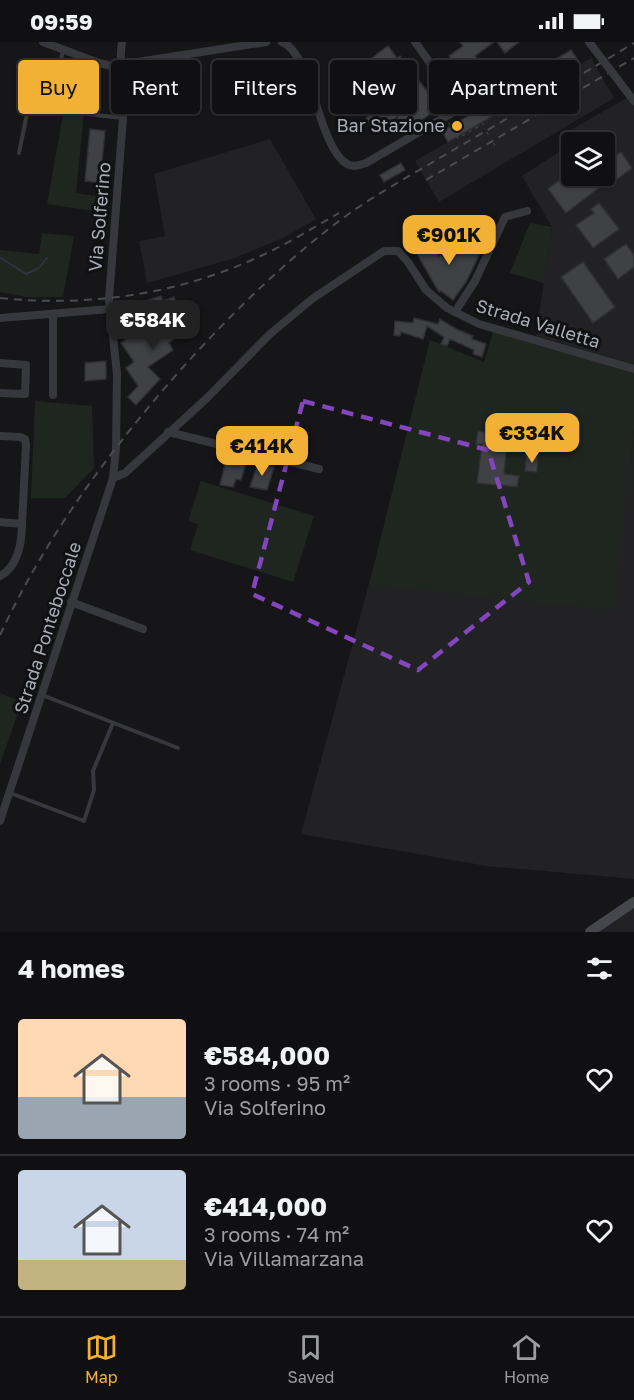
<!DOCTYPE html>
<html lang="en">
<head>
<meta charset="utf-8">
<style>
	body { margin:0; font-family:"Golos Text",sans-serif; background:#19191b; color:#f1f3f6; height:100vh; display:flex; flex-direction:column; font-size:22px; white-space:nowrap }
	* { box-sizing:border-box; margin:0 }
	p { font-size:20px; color:#9c9d9f }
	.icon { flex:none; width:33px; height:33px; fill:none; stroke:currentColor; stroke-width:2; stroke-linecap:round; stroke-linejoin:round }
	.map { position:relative; height:890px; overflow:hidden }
	.drawer { display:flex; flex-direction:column; background:#101012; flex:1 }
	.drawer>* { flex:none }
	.top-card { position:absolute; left:18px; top:18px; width:598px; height:54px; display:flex; gap:12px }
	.fabs { position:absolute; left:561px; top:90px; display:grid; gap:12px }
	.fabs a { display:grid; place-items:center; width:54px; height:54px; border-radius:6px; background:#101012; box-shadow:0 2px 4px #0004,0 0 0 2px #303032; font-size:30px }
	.price { position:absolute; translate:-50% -51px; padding:0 14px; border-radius:12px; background:#f2b134; color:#111; font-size:20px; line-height:39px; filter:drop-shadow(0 2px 3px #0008) }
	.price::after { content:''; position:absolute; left:50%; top:36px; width:18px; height:14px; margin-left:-9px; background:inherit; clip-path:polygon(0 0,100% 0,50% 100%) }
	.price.on { background:#222; color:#fff }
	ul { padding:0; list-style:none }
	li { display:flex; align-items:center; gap:18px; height:150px; padding:0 18px }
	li+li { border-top:2px solid #303032 }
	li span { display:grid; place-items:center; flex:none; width:168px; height:120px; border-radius:6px; color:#555 }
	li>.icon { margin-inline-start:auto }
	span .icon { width:72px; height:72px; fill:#fffc; stroke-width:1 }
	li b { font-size:26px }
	h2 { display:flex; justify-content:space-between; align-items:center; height:72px; padding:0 18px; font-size:26px }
	.tag { padding:0 21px; border-radius:6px; background:#101012; box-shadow:0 2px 4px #0004,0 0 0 2px #303032; font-size:21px; line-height:54px }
	.tag.on { background:#f2b134; color:#111 }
	.status { display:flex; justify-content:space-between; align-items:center; height:42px; padding:0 30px; background:#101012; direction:ltr }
	.status svg { height:16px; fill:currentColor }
	.dock { display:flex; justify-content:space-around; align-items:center; height:84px; border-top:2px solid #303032; background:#101012; font-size:16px; color:#9c9d9f }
	.dock a { display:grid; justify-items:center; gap:3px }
	.dock .on { color:#f2b134 }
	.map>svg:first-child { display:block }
	.built { fill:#222225; fill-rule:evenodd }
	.green { fill:#1e261f }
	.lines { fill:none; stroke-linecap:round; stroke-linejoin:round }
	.stream { stroke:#2c353c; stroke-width:2 }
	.building { fill:#404145; stroke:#303034; stroke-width:1.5; fill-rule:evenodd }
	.path { stroke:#3d3f44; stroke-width:1.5; stroke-dasharray:3 4.5; stroke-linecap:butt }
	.service { stroke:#37383d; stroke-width:4 }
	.minor { stroke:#37383d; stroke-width:8 }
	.secondary { stroke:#45474d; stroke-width:10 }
	.rail { stroke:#4a4c52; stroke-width:2; stroke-dasharray:8 6; stroke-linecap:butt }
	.minor-bridge { stroke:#37383d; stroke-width:8 }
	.marked { fill:none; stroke:#8446be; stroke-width:4.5; stroke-dasharray:12 8; stroke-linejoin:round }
	.poi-dot { fill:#f2b134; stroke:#111113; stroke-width:2 }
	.labels { text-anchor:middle; stroke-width:6; stroke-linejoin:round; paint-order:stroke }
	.poi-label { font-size:18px; fill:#a8adb8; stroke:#111113; text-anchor:end }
	.street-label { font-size:18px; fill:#a8adb8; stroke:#111113 }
</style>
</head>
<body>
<div class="status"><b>09:59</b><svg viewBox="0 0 49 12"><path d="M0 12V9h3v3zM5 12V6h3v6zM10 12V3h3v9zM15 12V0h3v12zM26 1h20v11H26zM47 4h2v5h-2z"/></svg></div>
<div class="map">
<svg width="634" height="890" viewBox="0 0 634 890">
	<rect width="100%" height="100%" fill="#161618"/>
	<!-- built -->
	<g class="built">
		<path d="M591,16L614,56L439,160L415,119L448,100L442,89L499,56L505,66Z"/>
		<path d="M634,52V322L536,294L552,185L522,134L565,106L558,95ZM572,100H604V134H572Z"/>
		<path d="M270,97L316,177L285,195L235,216L147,241L139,199L165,194L154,132Z"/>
		<path d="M634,387V837L487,824L301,792L370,538L613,566Z"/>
		<path d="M634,856V890H586Z"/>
	</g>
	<!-- green -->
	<g class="green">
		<path d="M66,56L85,60L76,151L107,156V171L47,162Z"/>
		<path d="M530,181L552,185L544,241L510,231Z"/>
		<path d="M42,191L74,194L63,255H26L0,250V208L39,212Z"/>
		<path d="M495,283L634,322V387L614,569L369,543L430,298L484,320Z"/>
		<path d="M35,359L92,364L94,426L65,456H31Z"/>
		<path d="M201,439L314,474L293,540L190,508L198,482L188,479Z"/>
		<path d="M0,651L22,660L0,722Z"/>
	</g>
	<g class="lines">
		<!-- stream -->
		<path class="stream" d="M1,216L26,232L39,226L47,216"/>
	</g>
	<!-- building -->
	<g class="building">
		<path d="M460,0H494L475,14L483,24L475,30L481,38L476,43L473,39L468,42L449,14L463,4Z"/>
		<path d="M497,0H519L505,11Z"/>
		<path d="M388,4L397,16L400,14L439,65L406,90L397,75L374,90L366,76L381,67L372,53L370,55L352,31ZM386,22L403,43L386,54L372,33Z"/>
		<path d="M571,8L579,20L552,36L544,24Z"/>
		<path d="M499,56L505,67L448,100L442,89Z"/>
		<path d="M90,87L105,89L100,141L85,139Z"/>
		<path d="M621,110L632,126L608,144L605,141L566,171L548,147L572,129V134H604V122Z"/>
		<path d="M401,121L405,128L384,140L380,133Z"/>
		<path d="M599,161L619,187L593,206L576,183L594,171L591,167Z"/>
		<path d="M428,196L438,214L441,213L445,217L459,201L469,208L473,198L484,203L466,240L453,258L441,249L439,250L413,205Z"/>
		<path d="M626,202L634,213V225L618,237L604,217Z"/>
		<path d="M583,220L615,265L593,281L561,235Z"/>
		<path d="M161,254L163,259L174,255L178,266L127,283L124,272L135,268L133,263Z"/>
		<path d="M188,267L197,279L169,301L173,308L148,325L160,337L136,363L128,355L138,344L126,326L134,320L121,301L153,279L158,287L179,271L180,273Z"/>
		<path d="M414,276L438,282L440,277L456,287L473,294L472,297L486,302L482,315L473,312L474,308L450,297L447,304L441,302L444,295L427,284L423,297L401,290L400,294L394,293L395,279L413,281Z"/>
		<path d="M106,319V337L85,339V321Z"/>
		<path d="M478,389L523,394L522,404L507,403L504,432L519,434L517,445L477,441L482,402H476Z"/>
		<path d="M227,414L247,418L241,438L236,437L233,445L220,443Z"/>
		<path d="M526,414L538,415L537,430L525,429Z"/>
		<path d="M258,421L274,425L267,448L250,445Z"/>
	</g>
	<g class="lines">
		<!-- path -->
		<g class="path">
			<path d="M468,71L469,73"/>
			<path d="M449,81L458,96L483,82V83"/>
			<path d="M487,90L489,94"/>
			<path d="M494,101L495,104"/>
		</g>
		<!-- service -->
		<g class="service">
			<path d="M57,37L63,8"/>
			<path d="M87,72L123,76"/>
			<path d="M19,111L35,32L77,41L83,16"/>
			<path d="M42,653L178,706"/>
			<path d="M10,751L84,779L94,748L93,729L113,681"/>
		</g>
		<!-- minor -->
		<g class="minor">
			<path d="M43,0L99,21L112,24L266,0"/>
			<path d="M282,0C312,11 318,105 347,122C353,126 360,123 366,121L452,71L456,67"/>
			<path d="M415,0L453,53"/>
			<circle cx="458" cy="59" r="8"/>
			<path d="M455,270L475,239L505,175L527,169"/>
			<path d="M0,276L110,267"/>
			<path d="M0,321L26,323L25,352L0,351"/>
			<path d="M53,353V273"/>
			<path d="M168,390L319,427"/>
			<path d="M0,394L20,395L25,397L26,403L22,482L0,480"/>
			<path d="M113,436L125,431L206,357L270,292L312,257L384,209H398L408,220L426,248L447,266L479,282L634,327"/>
			<path d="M0,534C18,525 22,500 22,482"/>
			<path d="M71,560L143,587"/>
			<path d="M0,779L113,436L116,406L117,332L109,257L123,76C124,51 118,24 122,0"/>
		</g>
		<!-- secondary -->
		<path class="secondary" d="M590,890L634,860"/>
		<!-- rail -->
		<g class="rail">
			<path d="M426,138L634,16"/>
			<path d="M0,256C88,265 174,253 254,217C284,204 311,187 339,171"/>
			<path d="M0,593C46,494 112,405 184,324C235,268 289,215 350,171C383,148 420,128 455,107C515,72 574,37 634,1"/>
		</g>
		<!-- minor-bridge -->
		<path class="minor-bridge" d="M589,0L634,59"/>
	</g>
	<!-- marked area -->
	<path class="marked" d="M303,359L488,408L529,540L418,628L252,552Z"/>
	<!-- markers -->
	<circle class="poi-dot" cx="457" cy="84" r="6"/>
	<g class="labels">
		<!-- poi labels -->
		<g class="poi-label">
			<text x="445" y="90">Bar Stazione</text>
		</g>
		<!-- street labels -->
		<g class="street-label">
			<text transform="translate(100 175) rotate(-85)" y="6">Via Solferino</text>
			<text transform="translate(538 282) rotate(17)" y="6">Strada Valletta</text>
			<text transform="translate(48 586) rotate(-72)" y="6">Strada Ponteboccale</text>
		</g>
	</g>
</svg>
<div class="fabs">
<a><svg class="icon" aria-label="layers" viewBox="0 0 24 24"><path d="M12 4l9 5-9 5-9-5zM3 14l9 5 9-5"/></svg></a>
</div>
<b class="price" style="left:449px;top:224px">€901K</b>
<b class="price on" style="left:153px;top:309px">€584K</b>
<b class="price" style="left:532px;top:422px">€334K</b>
<b class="price" style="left:262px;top:435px">€414K</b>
<div class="top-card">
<a class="tag on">Buy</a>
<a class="tag">Rent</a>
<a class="tag">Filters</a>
<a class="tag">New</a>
<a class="tag">Apartment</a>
</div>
</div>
<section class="drawer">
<h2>4 homes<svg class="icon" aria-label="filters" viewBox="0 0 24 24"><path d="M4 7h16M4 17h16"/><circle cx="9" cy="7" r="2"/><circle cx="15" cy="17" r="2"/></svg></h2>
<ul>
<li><span style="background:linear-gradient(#ffd9b3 65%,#9aa5b1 0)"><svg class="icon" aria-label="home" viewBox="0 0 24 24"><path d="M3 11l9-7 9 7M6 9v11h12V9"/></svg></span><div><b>€584,000</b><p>3 rooms · 95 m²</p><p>Via Solferino</p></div><svg class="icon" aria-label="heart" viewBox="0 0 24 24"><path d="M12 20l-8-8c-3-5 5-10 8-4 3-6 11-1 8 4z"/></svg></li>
<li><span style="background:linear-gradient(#c9d6e8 75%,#c2b280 0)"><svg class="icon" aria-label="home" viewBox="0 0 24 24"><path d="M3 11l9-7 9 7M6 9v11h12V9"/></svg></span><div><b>€414,000</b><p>3 rooms · 74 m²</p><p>Via Villamarzana</p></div><svg class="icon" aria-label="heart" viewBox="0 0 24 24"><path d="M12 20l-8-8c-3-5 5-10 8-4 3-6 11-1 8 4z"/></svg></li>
</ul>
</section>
<nav class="dock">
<a class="on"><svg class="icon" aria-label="map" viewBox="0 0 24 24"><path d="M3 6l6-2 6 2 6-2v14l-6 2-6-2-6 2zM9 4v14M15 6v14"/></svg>Map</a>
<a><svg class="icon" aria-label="saved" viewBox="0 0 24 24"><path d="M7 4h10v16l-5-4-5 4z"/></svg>Saved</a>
<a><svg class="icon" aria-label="home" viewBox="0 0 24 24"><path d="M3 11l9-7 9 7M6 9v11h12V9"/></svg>Home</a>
</nav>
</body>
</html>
